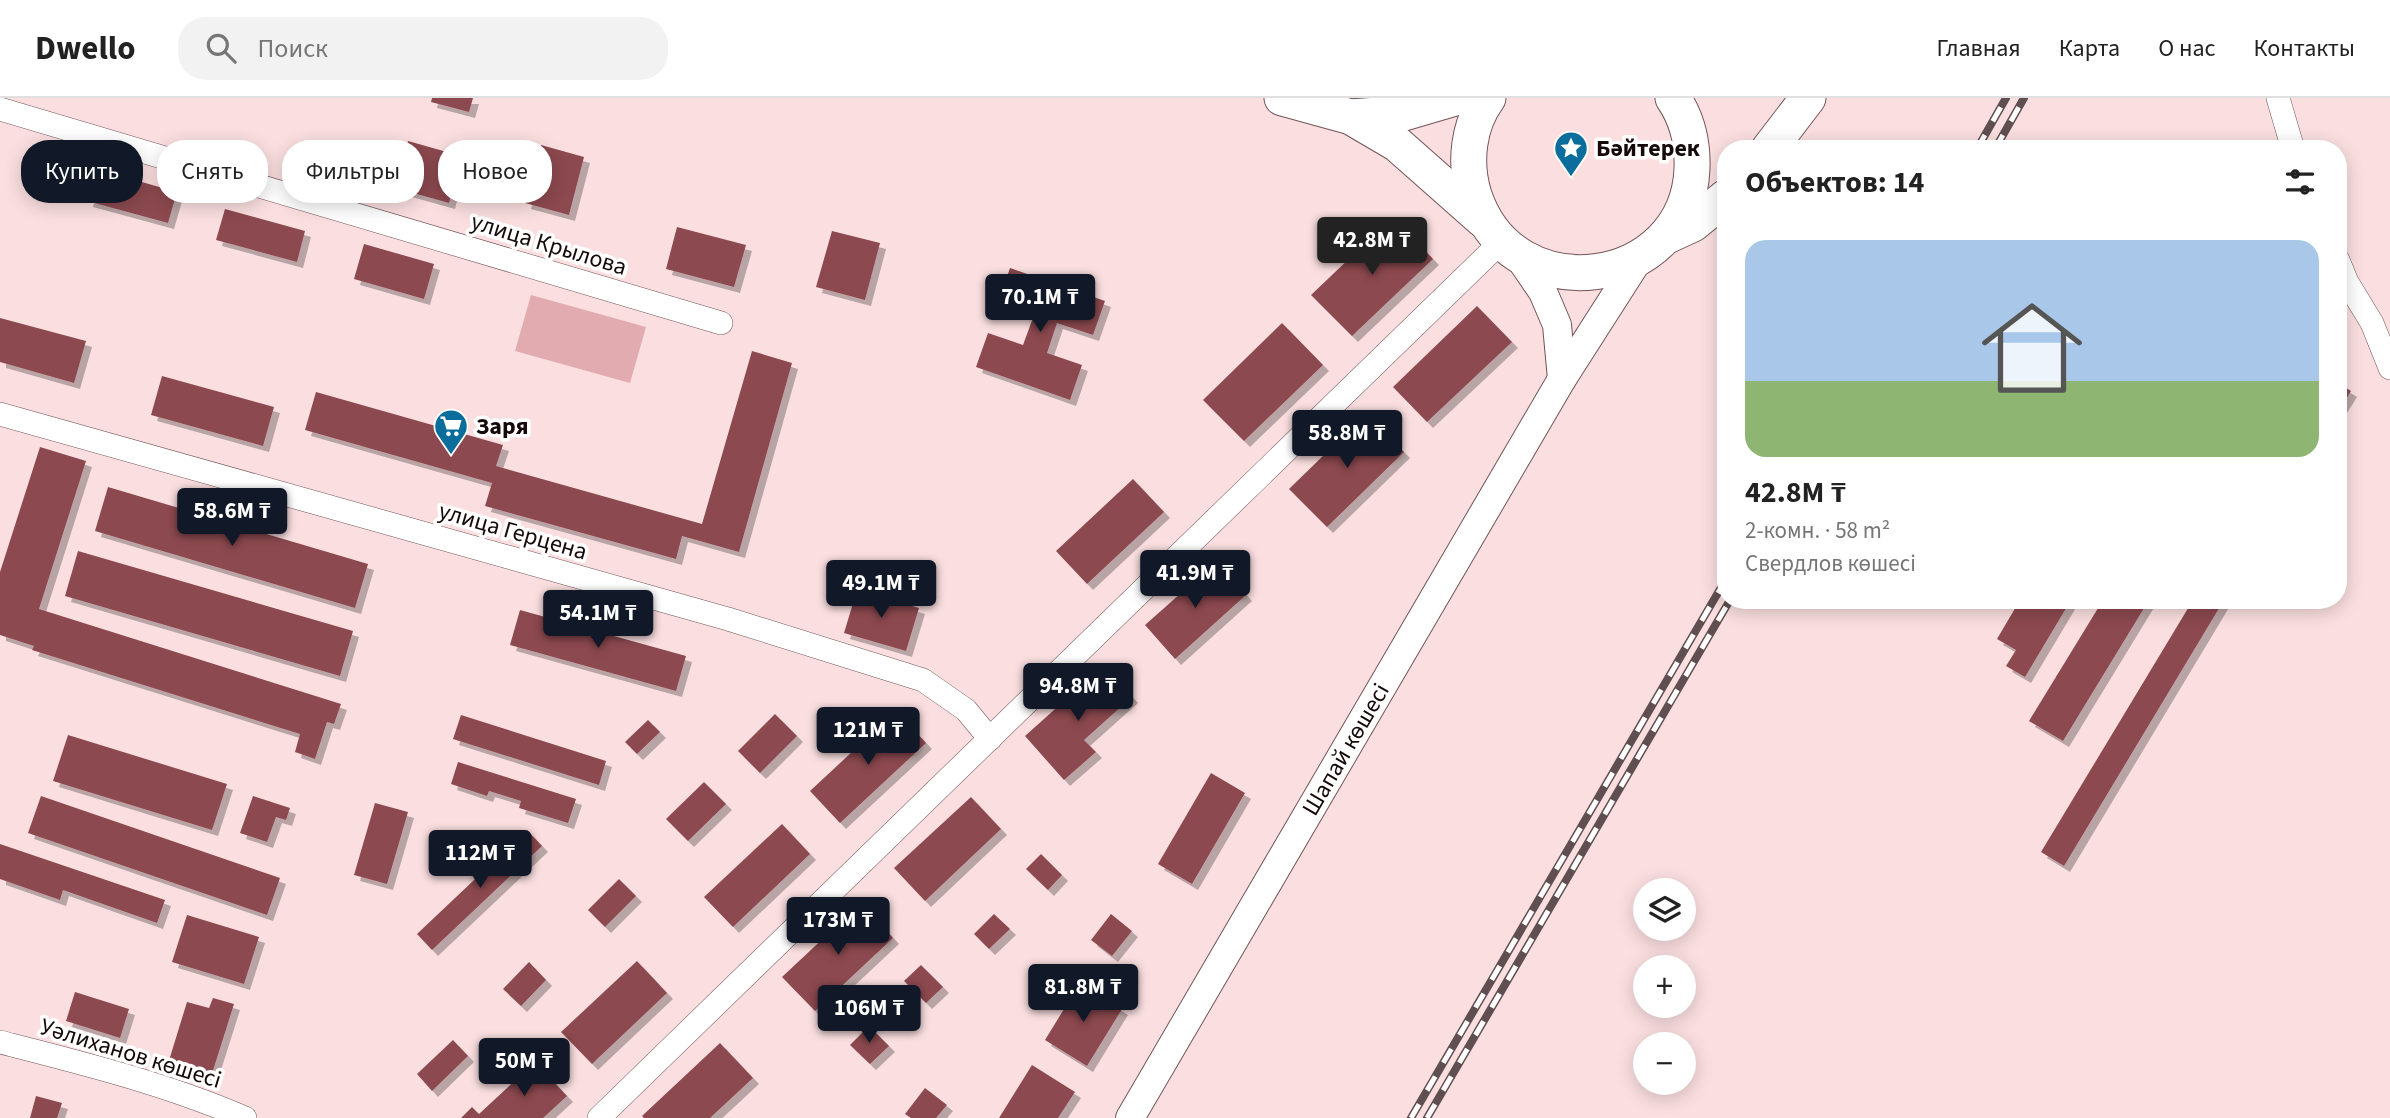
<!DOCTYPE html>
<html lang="ru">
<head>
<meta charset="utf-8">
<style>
	body { margin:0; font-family:"Source Sans 3",sans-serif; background:#f2f2f2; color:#222; height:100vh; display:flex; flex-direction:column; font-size:26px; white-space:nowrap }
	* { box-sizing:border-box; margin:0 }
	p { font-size:23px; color:#767676 }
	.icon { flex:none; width:38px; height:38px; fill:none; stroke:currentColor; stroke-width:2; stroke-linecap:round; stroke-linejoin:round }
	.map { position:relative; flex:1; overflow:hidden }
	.details { position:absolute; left:1717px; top:42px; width:630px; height:469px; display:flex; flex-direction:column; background:#fff; border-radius:28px; box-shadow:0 4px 18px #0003 }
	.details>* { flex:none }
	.top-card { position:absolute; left:21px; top:42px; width:665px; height:63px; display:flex; gap:14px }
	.tools { position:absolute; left:1633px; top:780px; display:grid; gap:14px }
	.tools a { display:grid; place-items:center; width:63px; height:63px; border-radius:50%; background:#fff; box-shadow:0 4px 18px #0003; font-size:35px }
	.price { position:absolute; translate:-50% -60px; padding:0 16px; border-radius:7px; background:#111827; color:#fff; font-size:23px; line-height:46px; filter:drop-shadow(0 2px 4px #0008) }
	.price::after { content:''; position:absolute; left:50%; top:42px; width:21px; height:16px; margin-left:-10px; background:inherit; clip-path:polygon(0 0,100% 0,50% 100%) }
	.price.selected { background:#222; color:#fff }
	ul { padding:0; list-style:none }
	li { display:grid; align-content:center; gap:14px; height:371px; padding:0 28px }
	li span { display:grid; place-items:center; height:217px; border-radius:21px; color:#555 }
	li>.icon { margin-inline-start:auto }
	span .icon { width:126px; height:126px; fill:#fffc; stroke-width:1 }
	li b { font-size:30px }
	h2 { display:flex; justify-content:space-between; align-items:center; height:84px; padding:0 28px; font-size:30px }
	.chip { padding:0 24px; border-radius:28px; background:#fff; box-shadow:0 4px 18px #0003; font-size:24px; line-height:63px }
	.chip.selected { background:#111827; color:#fff }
	header { display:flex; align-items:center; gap:42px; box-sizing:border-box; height:98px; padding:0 35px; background:#fff; border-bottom:2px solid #e0e0e0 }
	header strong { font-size:33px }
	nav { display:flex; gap:38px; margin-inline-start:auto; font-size:24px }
	.search { width:490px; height:63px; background:#f2f2f2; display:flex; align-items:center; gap:18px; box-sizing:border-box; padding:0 24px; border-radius:28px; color:#767676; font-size:26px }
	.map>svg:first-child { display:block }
	.park { fill:#e1abaf }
	.building { fill:#8c4a50; filter:url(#shadow) }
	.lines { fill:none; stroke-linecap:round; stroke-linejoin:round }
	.minor-casing { stroke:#735557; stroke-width:24 }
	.tertiary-casing { stroke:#735557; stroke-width:30 }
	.primary-casing { stroke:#735557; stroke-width:37 }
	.minor { stroke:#fff; stroke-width:23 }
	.tertiary { stroke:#fff; stroke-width:28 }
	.primary { stroke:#fff; stroke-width:35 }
	.rail-casing { stroke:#604f50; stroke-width:8 }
	.rail { stroke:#fff; stroke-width:5; stroke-dasharray:16; stroke-linecap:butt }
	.labels { text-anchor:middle; stroke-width:7; stroke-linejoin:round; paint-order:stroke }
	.poi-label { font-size:24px; font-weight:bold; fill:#15090a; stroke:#fff; text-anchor:start }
	.street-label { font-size:24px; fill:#15090a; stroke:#fff }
</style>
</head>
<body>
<header>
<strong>Dwello</strong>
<div class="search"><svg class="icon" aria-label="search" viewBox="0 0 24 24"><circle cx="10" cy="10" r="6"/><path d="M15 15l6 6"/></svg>Поиск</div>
<nav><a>Главная</a><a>Карта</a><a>О нас</a><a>Контакты</a></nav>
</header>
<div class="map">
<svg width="2390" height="1020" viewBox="0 0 2390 1020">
	<defs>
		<filter id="shadow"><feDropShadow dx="6" dy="6" stdDeviation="0" flood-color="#0004"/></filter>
	</defs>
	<rect width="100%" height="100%" fill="#fbdfe0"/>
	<!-- park -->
	<path class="park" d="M531,197L646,229L630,285L515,253Z"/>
	<!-- building -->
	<g class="building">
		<path d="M432,0H473L469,14L431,4Z"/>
		<path d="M408,43L461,58L449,105L395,90Z"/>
		<path d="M541,47L584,59L569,117L525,105Z"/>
		<path d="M96,71L177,94L168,125L87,103Z"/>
		<path d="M225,111L305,133L297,164L216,142Z"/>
		<path d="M1393,119L1433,161L1352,238L1311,197Z"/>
		<path d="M677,129L746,147L734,189L666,171Z"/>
		<path d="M832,133L880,145L865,202L816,189Z"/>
		<path d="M364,146L434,166L424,201L354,181Z"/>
		<path d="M1010,170L1105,203L1093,237L1057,225L1047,255L1082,267L1070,302L976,269L988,235L1023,247L1034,217L998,204Z"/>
		<path d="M1477,208L1512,244L1427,324L1393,289Z"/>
		<path d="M0,220L86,243L74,285L0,264Z"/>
		<path d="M1282,225L1323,267L1244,343L1203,302Z"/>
		<path d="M752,253L792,265L739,454L682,438L676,461L485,408L492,385L305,332L316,294L503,347L496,368L702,426Z"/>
		<path d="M162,278L274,309L263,348L151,317Z"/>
		<path d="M2338,285L2351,293L2338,314Z"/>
		<path d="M1366,316L1404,354L1327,429L1289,391Z"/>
		<path d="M40,349L86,363L39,511L341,606L334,626L327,624L315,661L295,654L300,636L32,552L34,548L0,537V474Z"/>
		<path d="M1133,381L1164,414L1087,486L1056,453Z"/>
		<path d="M108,389L368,466L355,510L95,433Z"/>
		<path d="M78,453L353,533L340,578L65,498Z"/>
		<path d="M1216,464L1246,497L1175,561L1145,527Z"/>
		<path d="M857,492L919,510L906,553L844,535Z"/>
		<path d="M2020,502H2071L2025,579L2006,568L2016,552L1997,541Z"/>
		<path d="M2103,502H2149L2063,643L2029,623Z"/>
		<path d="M2193,502H2224L2064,768L2041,754Z"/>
		<path d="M520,512L686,558L676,593L510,547Z"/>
		<path d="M1103,568L1132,599L1084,642L1096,654L1064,682L1025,638Z"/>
		<path d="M896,613L926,645L840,725L810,693Z"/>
		<path d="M775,616L797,638L760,675L738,653Z"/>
		<path d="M461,617L606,663L599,687L453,641Z"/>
		<path d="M648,622L660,634L637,656L625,644Z"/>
		<path d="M68,637L227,686L212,732L53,683Z"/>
		<path d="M458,664L576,701L568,725L519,710L521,703L489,693L487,698L451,686Z"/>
		<path d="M1211,675L1245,695L1192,786L1158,766Z"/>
		<path d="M704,684L726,706L688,743L666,721Z"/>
		<path d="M41,698L280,780L267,817L28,735Z"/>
		<path d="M253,698L290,710L286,722L276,719L267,744L240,735Z"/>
		<path d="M971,699L1001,731L925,803L894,770Z"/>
		<path d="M375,705L408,714L387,786L354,777Z"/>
		<path d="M782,726L810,756L733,829L704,799Z"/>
		<path d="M527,732L542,748L432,852L417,836Z"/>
		<path d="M0,746L165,802L157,825L63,792L60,802L0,781Z"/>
		<path d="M1041,756L1062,777L1048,792L1026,771Z"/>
		<path d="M619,781L636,798L605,829L588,812Z"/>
		<path d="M861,805L893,840L815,913L782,879Z"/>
		<path d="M994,816L1010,831L989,851L974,836Z"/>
		<path d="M1111,816L1132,833L1112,858L1091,842Z"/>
		<path d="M187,817L259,839L244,886L172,864Z"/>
		<path d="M637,863L667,895L592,966L561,934Z"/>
		<path d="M529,864L546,882L521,908L503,891Z"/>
		<path d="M921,867L943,889L926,905L904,883Z"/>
		<path d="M1080,885L1122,911L1087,968L1045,942Z"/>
		<path d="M75,894L129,911L120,940L66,923Z"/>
		<path d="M213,900L234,906L210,982L167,969L187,904L209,910Z"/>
		<path d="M869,928L889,948L870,966L850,947Z"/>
		<path d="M453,942L468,958L432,993L417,976Z"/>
		<path d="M720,945L753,980L710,1020H644L642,1018Z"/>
		<path d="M535,964L567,998L543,1020H461L472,1009L479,1016Z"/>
		<path d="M1032,967L1075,994L1058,1020H999Z"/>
		<path d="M925,990L947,1007L936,1020H911L905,1016Z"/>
		<path d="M36,998L62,1005L57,1020H30Z"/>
	</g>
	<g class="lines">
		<!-- minor casing -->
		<g class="minor-casing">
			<g id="minor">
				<path d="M2278,0L2293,51"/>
				<path d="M0,11L721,225"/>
				<path d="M2338,162L2347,184L2372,225L2390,270"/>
				<path d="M0,316L728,521L923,582L966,612L990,641"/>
				<path d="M0,944C82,965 167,986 245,1020"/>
				<path d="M599,1020L1502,143"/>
			</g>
		</g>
		<!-- tertiary casing -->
		<g class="tertiary-casing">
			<g id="tertiary">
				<path d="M1517,156L1543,194L1557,227L1562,281"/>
				<path id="s1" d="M1130,1020L1562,281L1640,159"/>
			</g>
		</g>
		<!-- primary casing -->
		<g class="primary-casing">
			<g id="primary">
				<path d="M1282,0L1351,19L1397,46L1483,122"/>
				<path d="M1488,0C1468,27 1464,65 1474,97C1513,216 1687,191 1692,71C1693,45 1688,22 1673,0"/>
				<path d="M1351,19L1404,15L1455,0"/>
				<path d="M1769,51L1808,0"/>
				<path d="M1667,138L1693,126L1726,99"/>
			</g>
		</g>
		<!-- minor -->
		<use href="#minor" class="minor"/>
		<!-- tertiary -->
		<use href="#tertiary" class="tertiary"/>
		<!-- primary -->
		<use href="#primary" class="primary"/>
		<!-- rail casing -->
		<g class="rail-casing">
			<g id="rail">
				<path d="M1977,51L2006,0"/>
				<path d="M1995,51L2024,0"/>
				<path d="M1411,1020L1726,481"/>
				<path d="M1427,1020L1730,502"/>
			</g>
		</g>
		<!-- rail -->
		<use href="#rail" class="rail"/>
	</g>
	<!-- icons -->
	<defs>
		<g id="sight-pin" transform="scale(1.75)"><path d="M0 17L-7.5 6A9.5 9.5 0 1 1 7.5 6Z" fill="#0b6d9b" stroke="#fff"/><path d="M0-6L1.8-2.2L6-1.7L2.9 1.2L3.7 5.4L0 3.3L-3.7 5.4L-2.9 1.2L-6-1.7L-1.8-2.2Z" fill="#fff"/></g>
		<g id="supermarket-pin" transform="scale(1.75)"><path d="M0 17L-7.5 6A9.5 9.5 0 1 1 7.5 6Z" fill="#0b6d9b" stroke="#fff"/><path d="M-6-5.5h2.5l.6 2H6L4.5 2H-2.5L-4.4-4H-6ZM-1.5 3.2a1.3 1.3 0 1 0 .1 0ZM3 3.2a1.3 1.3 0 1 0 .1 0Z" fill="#fff"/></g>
	</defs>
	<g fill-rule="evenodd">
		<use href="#sight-pin" x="1571" y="50"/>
		<use href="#supermarket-pin" x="451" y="328"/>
	</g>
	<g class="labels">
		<!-- poi labels -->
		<g class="poi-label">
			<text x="1596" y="58">Бәйтерек</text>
			<text x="476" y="336">Заря</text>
		</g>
		<!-- street labels -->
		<g class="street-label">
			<text transform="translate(549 146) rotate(17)" y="8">улица Крылова</text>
			<text transform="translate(513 433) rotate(16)" y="8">улица Герцена</text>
			<text dy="8" stroke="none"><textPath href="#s1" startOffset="427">Шапай көшесі</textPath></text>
			<text transform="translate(131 955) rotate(17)" y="8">Уәлиханов көшесі</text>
		</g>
	</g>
</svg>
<div class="tools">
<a><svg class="icon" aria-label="layers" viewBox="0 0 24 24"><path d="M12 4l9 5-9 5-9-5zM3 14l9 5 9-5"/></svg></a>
<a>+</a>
<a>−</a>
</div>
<b class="price selected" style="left:1372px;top:179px">42.8M ₸</b>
<b class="price" style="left:1040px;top:236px">70.1M ₸</b>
<b class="price" style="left:1347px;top:372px">58.8M ₸</b>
<b class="price" style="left:232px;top:450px">58.6M ₸</b>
<b class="price" style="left:1195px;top:512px">41.9M ₸</b>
<b class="price" style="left:881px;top:522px">49.1M ₸</b>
<b class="price" style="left:598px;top:552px">54.1M ₸</b>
<b class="price" style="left:1078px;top:625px">94.8M ₸</b>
<b class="price" style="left:868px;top:669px">121M ₸</b>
<b class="price" style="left:480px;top:792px">112M ₸</b>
<b class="price" style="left:838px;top:859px">173M ₸</b>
<b class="price" style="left:1083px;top:926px">81.8M ₸</b>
<b class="price" style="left:869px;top:947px">106M ₸</b>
<b class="price" style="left:524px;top:1000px">50M ₸</b>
<div class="top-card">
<a class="chip selected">Купить</a>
<a class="chip">Снять</a>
<a class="chip">Фильтры</a>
<a class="chip">Новое</a>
</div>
<section class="details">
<h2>Объектов: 14<svg class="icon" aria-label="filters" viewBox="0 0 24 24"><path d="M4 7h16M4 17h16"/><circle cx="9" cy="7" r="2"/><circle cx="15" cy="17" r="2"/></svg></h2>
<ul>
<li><span style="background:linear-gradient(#a9c7e8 65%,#8fb573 0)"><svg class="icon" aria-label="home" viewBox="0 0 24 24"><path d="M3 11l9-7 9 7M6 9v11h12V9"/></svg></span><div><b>42.8M ₸</b><p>2-комн. · 58 m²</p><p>Свердлов көшесі</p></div></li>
</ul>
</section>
</div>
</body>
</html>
